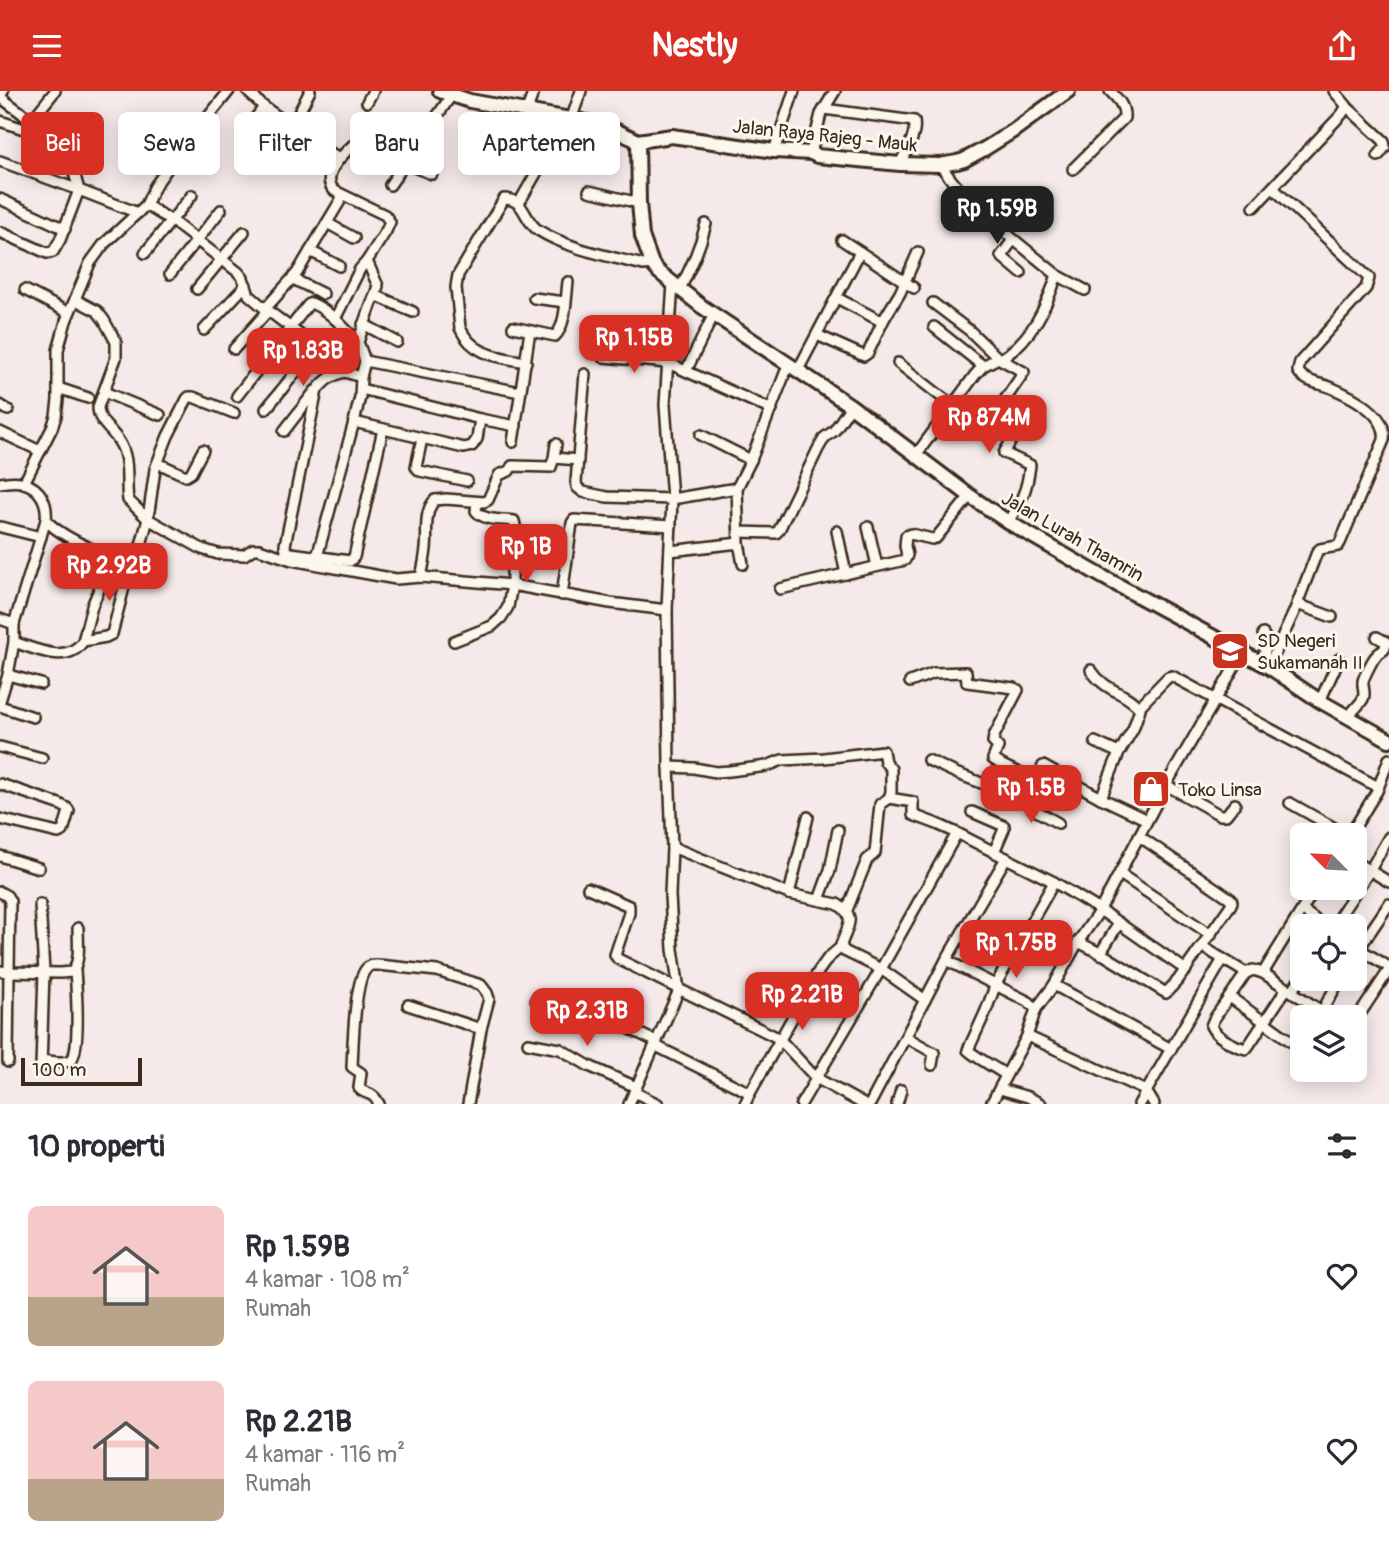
<!DOCTYPE html>
<html lang="id">
<head>
<meta charset="utf-8">
<style>
	body { margin:0; font-family:Pangolin,sans-serif; background:#f7f7f7; color:#2b2b33; height:100vh; display:flex; flex-direction:column; font-size:26px; white-space:nowrap }
	* { box-sizing:border-box; margin:0 }
	p { font-size:23px; color:#7c7c81 }
	.icon { flex:none; width:38px; height:38px; fill:none; stroke:currentColor; stroke-width:2; stroke-linecap:round; stroke-linejoin:round }
	.map { position:relative; height:1013px; overflow:hidden }
	.sheet { display:flex; flex-direction:column; background:#fff; flex:1 }
	.sheet>* { flex:none }
	.top-card { position:absolute; left:21px; top:21px; width:700px; height:63px; display:flex; gap:14px }
	.needle { width:46px; rotate:294deg }
	.fabs { position:absolute; left:1290px; top:732px; display:grid; gap:14px }
	.fabs a { display:grid; place-items:center; width:77px; height:77px; border-radius:10px; background:#fff; box-shadow:0 4px 18px #0003; font-size:35px }
	.scale { position:absolute; left:21px; bottom:18px; width:121px; box-sizing:border-box; padding-left:7px; border:4px solid #3b2a1e; border-top:0; font-size:19px; line-height:24px; white-space:nowrap; color:#3b2a1e; -webkit-text-stroke:5px #fbf7ec; paint-order:stroke }
	.price { position:absolute; translate:-50% -60px; padding:0 16px; border-radius:14px; background:#d93025; color:#fff; font-size:23px; line-height:46px; filter:drop-shadow(0 2px 4px #0008) }
	.price::after { content:''; position:absolute; left:50%; top:42px; width:21px; height:16px; margin-left:-10px; background:inherit; clip-path:polygon(0 0,100% 0,50% 100%) }
	.price.active { background:#222; color:#fff }
	ul { padding:0; list-style:none }
	li { display:flex; align-items:center; gap:21px; height:175px; padding:0 28px }
	li span { display:grid; place-items:center; flex:none; width:196px; height:140px; border-radius:10px; color:#555 }
	li>.icon { margin-inline-start:auto }
	span .icon { width:84px; height:84px; fill:#fffc; stroke-width:1 }
	li b { font-size:30px }
	h2 { display:flex; justify-content:space-between; align-items:center; height:84px; padding:0 28px; font-size:30px }
	.pill { padding:0 24px; border-radius:10px; background:#fff; box-shadow:0 4px 18px #0003; font-size:24px; line-height:63px }
	.pill.active { background:#d93025; color:#fff }
	header { display:flex; justify-content:space-between; align-items:center; height:91px; padding:0 28px; background:#d93025; color:#fff; font-size:32px; font-weight:800 }
	.map>svg:first-child { display:block }
	.lines { fill:none; stroke-linecap:round; stroke-linejoin:round }
	.minor-casing { stroke:#3b2a1e; stroke-width:14 }
	.tertiary-casing { stroke:#3b2a1e; stroke-width:18 }
	.secondary-casing { stroke:#3b2a1e; stroke-width:18 }
	.minor { stroke:#fbf7ec; stroke-width:9 }
	.tertiary { stroke:#fbf7ec; stroke-width:12 }
	.secondary { stroke:#fbf7ec; stroke-width:12 }
	.labels { text-anchor:middle; stroke-width:6; stroke-linejoin:round; paint-order:stroke }
	.street-label { font-size:19px; fill:#3b2a1e; stroke:#fbf7ec }
	.poi-label { font-size:19px; fill:#3b2a1e; stroke:#fbf7ec; text-anchor:start }
</style>
</head>
<body>
<header><svg class="icon" aria-label="menu" viewBox="0 0 24 24"><path d="M4 6h16M4 12h16M4 18h16"/></svg>Nestly<svg class="icon" aria-label="share" viewBox="0 0 24 24"><path d="M12 15V3M7 8l5-5 5 5M5 13v7h14v-7"/></svg></header>
<div class="map">
<svg width="1389" height="1013" viewBox="0 0 1389 1013">
	<rect width="100%" height="100%" fill="#f5eae9"/>
	<filter id="ink" filterUnits="userSpaceOnUse"><feTurbulence type="fractalNoise" baseFrequency=".0143" numOctaves="2"/><feDisplacementMap in="SourceGraphic" scale="14" xChannelSelector="R" yChannelSelector="G"/><feConvolveMatrix kernelMatrix="1 2 1 2 8 2 1 2 1" color-interpolation-filters="sRGB"/></filter>
	<g filter="url(#ink)">
		<g class="lines">
			<!-- minor casing -->
			<g class="minor-casing">
				<g id="minor">
					<path d="M3,0L0,6L61,51L67,57L79,99L138,122"/>
					<path d="M367,11L373,0"/>
					<path d="M1346,15L1384,50L1385,56L1378,65"/>
					<path d="M264,16L290,34L314,44L317,46L318,54L339,67"/>
					<path d="M824,18L914,30C917,45 906,59 900,73"/>
					<path d="M526,21L534,0"/>
					<path d="M571,29L581,0"/>
					<path d="M0,30L48,46"/>
					<path d="M31,30L55,0"/>
					<path d="M292,35L310,0"/>
					<path d="M246,39L264,16L247,0"/>
					<path d="M774,60L794,0"/>
					<path d="M285,61L299,37"/>
					<path d="M811,62L821,23L835,0"/>
					<path d="M0,70L79,99L60,149L53,161L47,162L0,141"/>
					<path d="M940,74L966,108L979,120L1057,184L1085,199"/>
					<path d="M1073,78L1124,27C1125,15 1118,8 1110,0"/>
					<path d="M390,94L453,2"/>
					<path d="M589,100L639,112"/>
					<path d="M0,108L65,138"/>
					<path d="M519,112L542,72L553,26"/>
					<path d="M146,114L172,130L238,181L243,187L249,204L262,215L316,256L345,281L361,286L360,306L354,331L315,473"/>
					<path d="M1254,116L1342,23L1345,18L1346,14L1334,0"/>
					<path d="M327,132L354,147"/>
					<path d="M842,149L914,197"/>
					<path d="M1013,149L1001,165L1021,182"/>
					<path d="M310,160L339,175"/>
					<path d="M145,162L192,104"/>
					<path d="M170,183L221,119"/>
					<path d="M293,188L323,203"/>
					<path d="M197,198L244,141"/>
					<path d="M680,198C691,176 700,157 706,133"/>
					<path d="M25,199L69,222"/>
					<path d="M375,204L413,221"/>
					<path d="M534,207L565,211"/>
					<path d="M837,207L879,229L884,228L900,202L918,161"/>
					<path d="M76,209L97,220L104,229L116,251V267L98,316C98,331 110,337 118,349C131,368 125,387 128,409L148,428"/>
					<path d="M933,212L970,240L998,267L1024,281L987,335"/>
					<path d="M265,218L297,182L343,105"/>
					<path d="M335,228L360,178L367,170"/>
					<path d="M363,233L397,251"/>
					<path d="M513,236L555,245C566,235 566,206 568,191"/>
					<path d="M934,236L983,275"/>
					<path d="M204,239L246,194"/>
					<path d="M817,244L864,265L868,262L884,228"/>
					<path d="M234,258L268,220"/>
					<path d="M603,266L668,272L772,319"/>
					<path d="M1001,268C1032,248 1046,217 1057,184"/>
					<path d="M365,270L358,251L378,195L367,170L386,140L390,131L385,124L335,100C319,86 342,64 353,54L358,55L399,74L411,75L432,83"/>
					<path d="M526,271C499,266 473,265 460,237L456,196L458,184L504,108C526,108 523,129 538,139C568,158 609,165 643,174L652,173"/>
					<path d="M898,272L952,314"/>
					<path d="M798,279L860,161"/>
					<path d="M686,280L714,223"/>
					<path d="M345,281C332,284 325,289 317,299L285,454L286,459L291,462L350,470L354,466L383,338"/>
					<path d="M585,283L576,391L577,396L583,401L607,406L672,408L737,397"/>
					<path d="M361,286L365,270L520,301"/>
					<path d="M58,297L88,307"/>
					<path d="M104,301L160,324"/>
					<path d="M237,305L308,214L311,212C329,219 344,237 358,251"/>
					<path d="M0,314L8,319"/>
					<path d="M999,317L1021,333L1004,362L1030,374C1027,400 1022,409 1008,431"/>
					<path d="M266,318L316,256"/>
					<path d="M480,328L516,335"/>
					<path d="M354,331L464,357L472,355L477,348L480,328L361,298"/>
					<path d="M284,340L315,300"/>
					<path d="M0,341L40,360"/>
					<path d="M701,344L751,369"/>
					<path d="M422,348L416,376L420,380L467,390"/>
					<path d="M513,351L530,240"/>
					<path d="M916,364L975,284L983,275L998,267"/>
					<path d="M554,367L578,369"/>
					<path d="M158,372L186,385L191,382L203,359"/>
					<path d="M0,392C7,391 17,389 24,392C41,397 48,413 46,429L14,533V551L8,584L0,610"/>
					<path d="M24,392L52,337L56,325L58,309V259L66,230L90,172L104,153L146,114L155,95L172,71L229,0"/>
					<path d="M148,428L155,378L168,345L187,308L189,306H193L234,322"/>
					<path d="M46,429C59,445 110,468 130,473L135,472L137,469L148,428L202,458L218,463L244,464L253,458H259L292,469L396,488L421,486L512,494L610,512L667,519"/>
					<path d="M1,436L41,446"/>
					<path d="M868,436L877,475"/>
					<path d="M837,440L846,483"/>
					<path d="M739,441L776,442L779,439L818,358L825,346L834,340L851,315"/>
					<path d="M670,460L739,452"/>
					<path d="M743,473L739,452L737,397L751,369L789,272"/>
					<path d="M421,486C423,477 425,467 426,458C428,442 423,421 435,409L446,408L484,411L488,409L499,384L509,380L512,375L551,376L554,367L556,353"/>
					<path d="M780,498L905,469L907,464L905,455L906,445L911,443L932,448L936,447L970,405"/>
					<path d="M562,504L572,432L574,429L671,435"/>
					<path d="M1297,513L1332,526"/>
					<path d="M0,528L14,533"/>
					<path d="M1263,543L1267,550L1264,565L1271,571L1270,574"/>
					<path d="M83,550L106,546L112,543L130,473"/>
					<path d="M454,550L492,535L501,527L508,516L512,494V463L515,434L514,430C501,428 484,430 476,420L477,411"/>
					<path d="M14,551C35,558 68,574 83,550L92,515L113,466"/>
					<path d="M1271,571L1294,521L1317,461L1320,458L1338,455L1340,452L1384,349C1388,323 1353,306 1332,297C1321,292 1305,292 1298,280L1300,271L1366,197L1369,187L1273,97"/>
					<path d="M1091,579C1105,601 1127,601 1140,618L1133,638L1119,662"/>
					<path d="M8,584L41,593"/>
					<path d="M910,591L934,582L966,581L967,591L1014,597L1018,599L994,645L993,651L998,656L993,668L1002,674L1036,690"/>
					<path d="M1320,610L1339,568"/>
					<path d="M0,615L33,626"/>
					<path d="M1139,616L1168,586L1172,585L1378,696"/>
					<path d="M1349,626C1353,618 1359,615 1363,608C1366,601 1362,597 1363,590C1364,586 1373,567 1377,564C1383,558 1385,562 1386,551L1377,546"/>
					<path d="M1095,651L1119,662L1101,707"/>
					<path d="M0,656L42,667"/>
					<path d="M928,669L958,683L1028,710L1043,675L1101,707L1147,729"/>
					<path d="M669,676L694,677L716,681L730,680L767,675L782,669L824,667L883,660L885,671L891,678V701L889,707L913,711V724L937,733L957,742L881,878L801,1013"/>
					<path d="M0,693L59,713L67,717L69,720L63,740L58,742L0,728"/>
					<path d="M1166,694L1220,724H1226L1235,713"/>
					<path d="M1028,710L1033,718L1058,732"/>
					<path d="M1290,712L1347,744"/>
					<path d="M972,721L1004,735V738L994,761L1006,767"/>
					<path d="M957,742L994,761"/>
					<path d="M1350,744L1377,700L1389,668"/>
					<path d="M672,756L789,803L837,813C858,825 847,836 841,854L844,860L881,878L925,909"/>
					<path d="M0,765L39,777"/>
					<path d="M1354,770L1389,791"/>
					<path d="M1120,783L1211,844"/>
					<path d="M588,797L629,815V822L615,864L618,868L776,946L784,953L816,987L863,1013"/>
					<path d="M0,801L7,805L10,810L9,881L60,882L72,881C81,870 78,851 78,837"/>
					<path d="M789,803L808,726"/>
					<path d="M819,809L830,779L838,739"/>
					<path d="M40,813L44,881L41,976"/>
					<path d="M847,819L867,769L875,762L880,713L889,707"/>
					<path d="M1302,819L1324,835"/>
					<path d="M1333,835L1370,779L1389,746"/>
					<path d="M1078,851L1104,864L1166,902L1178,889L1230,815L1232,811L1231,808L1139,745"/>
					<path d="M1203,856L1246,882L1253,879L1263,882L1331,926"/>
					<path d="M1356,856L1389,876"/>
					<path d="M1100,863L1119,832"/>
					<path d="M1354,865L1389,813"/>
					<path d="M946,869L1029,911L1036,918L1054,894L1078,851L1100,819L1166,694L1242,563"/>
					<path d="M0,880L9,881L8,971"/>
					<path d="M1246,882L1214,928L1211,935C1216,946 1234,955 1246,958L1249,954L1287,897"/>
					<path d="M1263,882L1316,796"/>
					<path d="M1054,894L1171,958"/>
					<path d="M1292,900L1302,885"/>
					<path d="M1230,906L1292,951"/>
					<path d="M536,909C550,913 561,913 574,916C599,921 633,940 657,951"/>
					<path d="M408,914L481,938L468,1013"/>
					<path d="M1322,920L1341,887"/>
					<path d="M1354,932L1389,879"/>
					<path d="M1027,945L1146,1000L1154,1013"/>
					<path d="M906,946L934,962L932,974"/>
					<path d="M528,952L560,958L589,975L636,996"/>
					<path d="M656,955L750,1002"/>
					<path d="M42,969C50,970 64,973 71,969C81,963 76,892 75,879"/>
					<path d="M1006,984C996,977 975,966 968,959L985,922L996,893L1054,791"/>
					<path d="M1000,998L1028,1006L1041,1013"/>
					<path d="M634,1001L658,1013"/>
					<path d="M379,1013C372,999 366,1005 359,997L361,982L352,976C353,957 354,888 367,877C371,873 373,874 378,874L437,880L481,894L487,902L489,908L481,938"/>
					<path d="M629,1013L679,899L673,858L670,804L672,756L669,674L667,519L672,408L665,314L673,192"/>
					<path d="M745,1013L750,1002L818,881L828,867L841,856"/>
					<path d="M870,1013L946,869L1006,767L1054,791L1100,819L1186,879"/>
					<path d="M897,1013L901,999"/>
					<path d="M991,1013L1027,945L1036,918"/>
					<path d="M1139,1013L1223,868"/>
				</g>
			</g>
			<!-- tertiary casing -->
			<g class="tertiary-casing">
				<path id="tertiary" d="M638,50L639,112L642,145L652,173L659,181L701,215L851,315L970,405L1008,431L1103,486L1269,576L1320,610L1389,649"/>
			</g>
			<!-- secondary casing -->
			<g class="secondary-casing">
				<path id="secondary" d="M440,0L470,10L604,34L638,50L672,45L774,60L811,62L817,65L900,73L940,74L957,71L964,69L986,57L1013,40L1068,0"/>
			</g>
			<!-- minor -->
			<use href="#minor" class="minor"/>
			<!-- tertiary -->
			<use href="#tertiary" class="tertiary"/>
			<!-- secondary -->
			<use href="#secondary" class="secondary"/>
		</g>
	</g>
	<!-- icons -->
	<defs>
		<g id="school-square" transform="scale(2.0125)"><rect x="-9" y="-9" width="18" height="18" rx="4" fill="#c8321e" stroke="#fbf7ec"/><path d="M0-5L7-2L0 1L-7-2ZM-4 1L0 2.5L4 1V4Q0 6-4 4Z" fill="#fff"/></g>
		<g id="shop-square" transform="scale(2.0125)"><rect x="-9" y="-9" width="18" height="18" rx="4" fill="#c8321e" stroke="#fbf7ec"/><path d="M-5-2.5h2.3a2.7 3.5 0 0 1 5.4 0H5L5.5 6h-11ZM-1.5-2.5h3a1.5 2.3 0 0 0-3 0Z" fill="#fff"/></g>
	</defs>
	<g fill-rule="evenodd">
		<use href="#school-square" x="1230" y="560"/>
		<use href="#shop-square" x="1151" y="698"/>
	</g>
	<g class="labels">
		<!-- street labels -->
		<g class="street-label">
			<text transform="translate(825 44) rotate(6)" y="7">Jalan Raya Rajeg - Mauk</text>
			<text transform="translate(1073 445) rotate(30)" y="7">Jalan Lurah Thamrin</text>
		</g>
		<!-- poi labels -->
		<g class="poi-label">
			<text x="1257" y="556">SD Negeri<tspan x="1257" dy="22">Sukamanah II</tspan></text>
			<text x="1178" y="705">Toko Linsa</text>
		</g>
	</g>
</svg>
<div class="fabs">
<a><svg class="needle" viewBox="-14 -14 28 28"><path d="M0-13l5 13h-10z" fill="#e53935"/><path d="M0 13l5-13h-10z" fill="#7c7c81"/></svg></a>
<a><svg class="icon" aria-label="locate" viewBox="0 0 24 24"><circle cx="12" cy="12" r="6"/><path d="M12 2v4M12 18v4M2 12h4M18 12h4"/></svg></a>
<a><svg class="icon" aria-label="layers" viewBox="0 0 24 24"><path d="M12 4l9 5-9 5-9-5zM3 14l9 5 9-5"/></svg></a>
</div>
<div class="scale">100 m</div>
<b class="price active" style="left:997px;top:155px">Rp 1.59B</b>
<b class="price" style="left:634px;top:284px">Rp 1.15B</b>
<b class="price" style="left:303px;top:297px">Rp 1.83B</b>
<b class="price" style="left:989px;top:364px">Rp 874M</b>
<b class="price" style="left:526px;top:493px">Rp 1B</b>
<b class="price" style="left:109px;top:512px">Rp 2.92B</b>
<b class="price" style="left:1031px;top:734px">Rp 1.5B</b>
<b class="price" style="left:1016px;top:889px">Rp 1.75B</b>
<b class="price" style="left:802px;top:941px">Rp 2.21B</b>
<b class="price" style="left:587px;top:957px">Rp 2.31B</b>
<div class="top-card">
<a class="pill active">Beli</a>
<a class="pill">Sewa</a>
<a class="pill">Filter</a>
<a class="pill">Baru</a>
<a class="pill">Apartemen</a>
</div>
</div>
<section class="sheet">
<h2>10 properti<svg class="icon" aria-label="filters" viewBox="0 0 24 24"><path d="M4 7h16M4 17h16"/><circle cx="9" cy="7" r="2"/><circle cx="15" cy="17" r="2"/></svg></h2>
<ul>
<li><span style="background:linear-gradient(#f6c9c9 65%,#b9a48a 0)"><svg class="icon" aria-label="home" viewBox="0 0 24 24"><path d="M3 11l9-7 9 7M6 9v11h12V9"/></svg></span><div><b>Rp 1.59B</b><p>4 kamar · 108 m²</p><p>Rumah</p></div><svg class="icon" aria-label="heart" viewBox="0 0 24 24"><path d="M12 20l-8-8c-3-5 5-10 8-4 3-6 11-1 8 4z"/></svg></li>
<li><span style="background:linear-gradient(#f6c9c9 70%,#b9a48a 0)"><svg class="icon" aria-label="home" viewBox="0 0 24 24"><path d="M3 11l9-7 9 7M6 9v11h12V9"/></svg></span><div><b>Rp 2.21B</b><p>4 kamar · 116 m²</p><p>Rumah</p></div><svg class="icon" aria-label="heart" viewBox="0 0 24 24"><path d="M12 20l-8-8c-3-5 5-10 8-4 3-6 11-1 8 4z"/></svg></li>
</ul>
</section>
</body>
</html>
